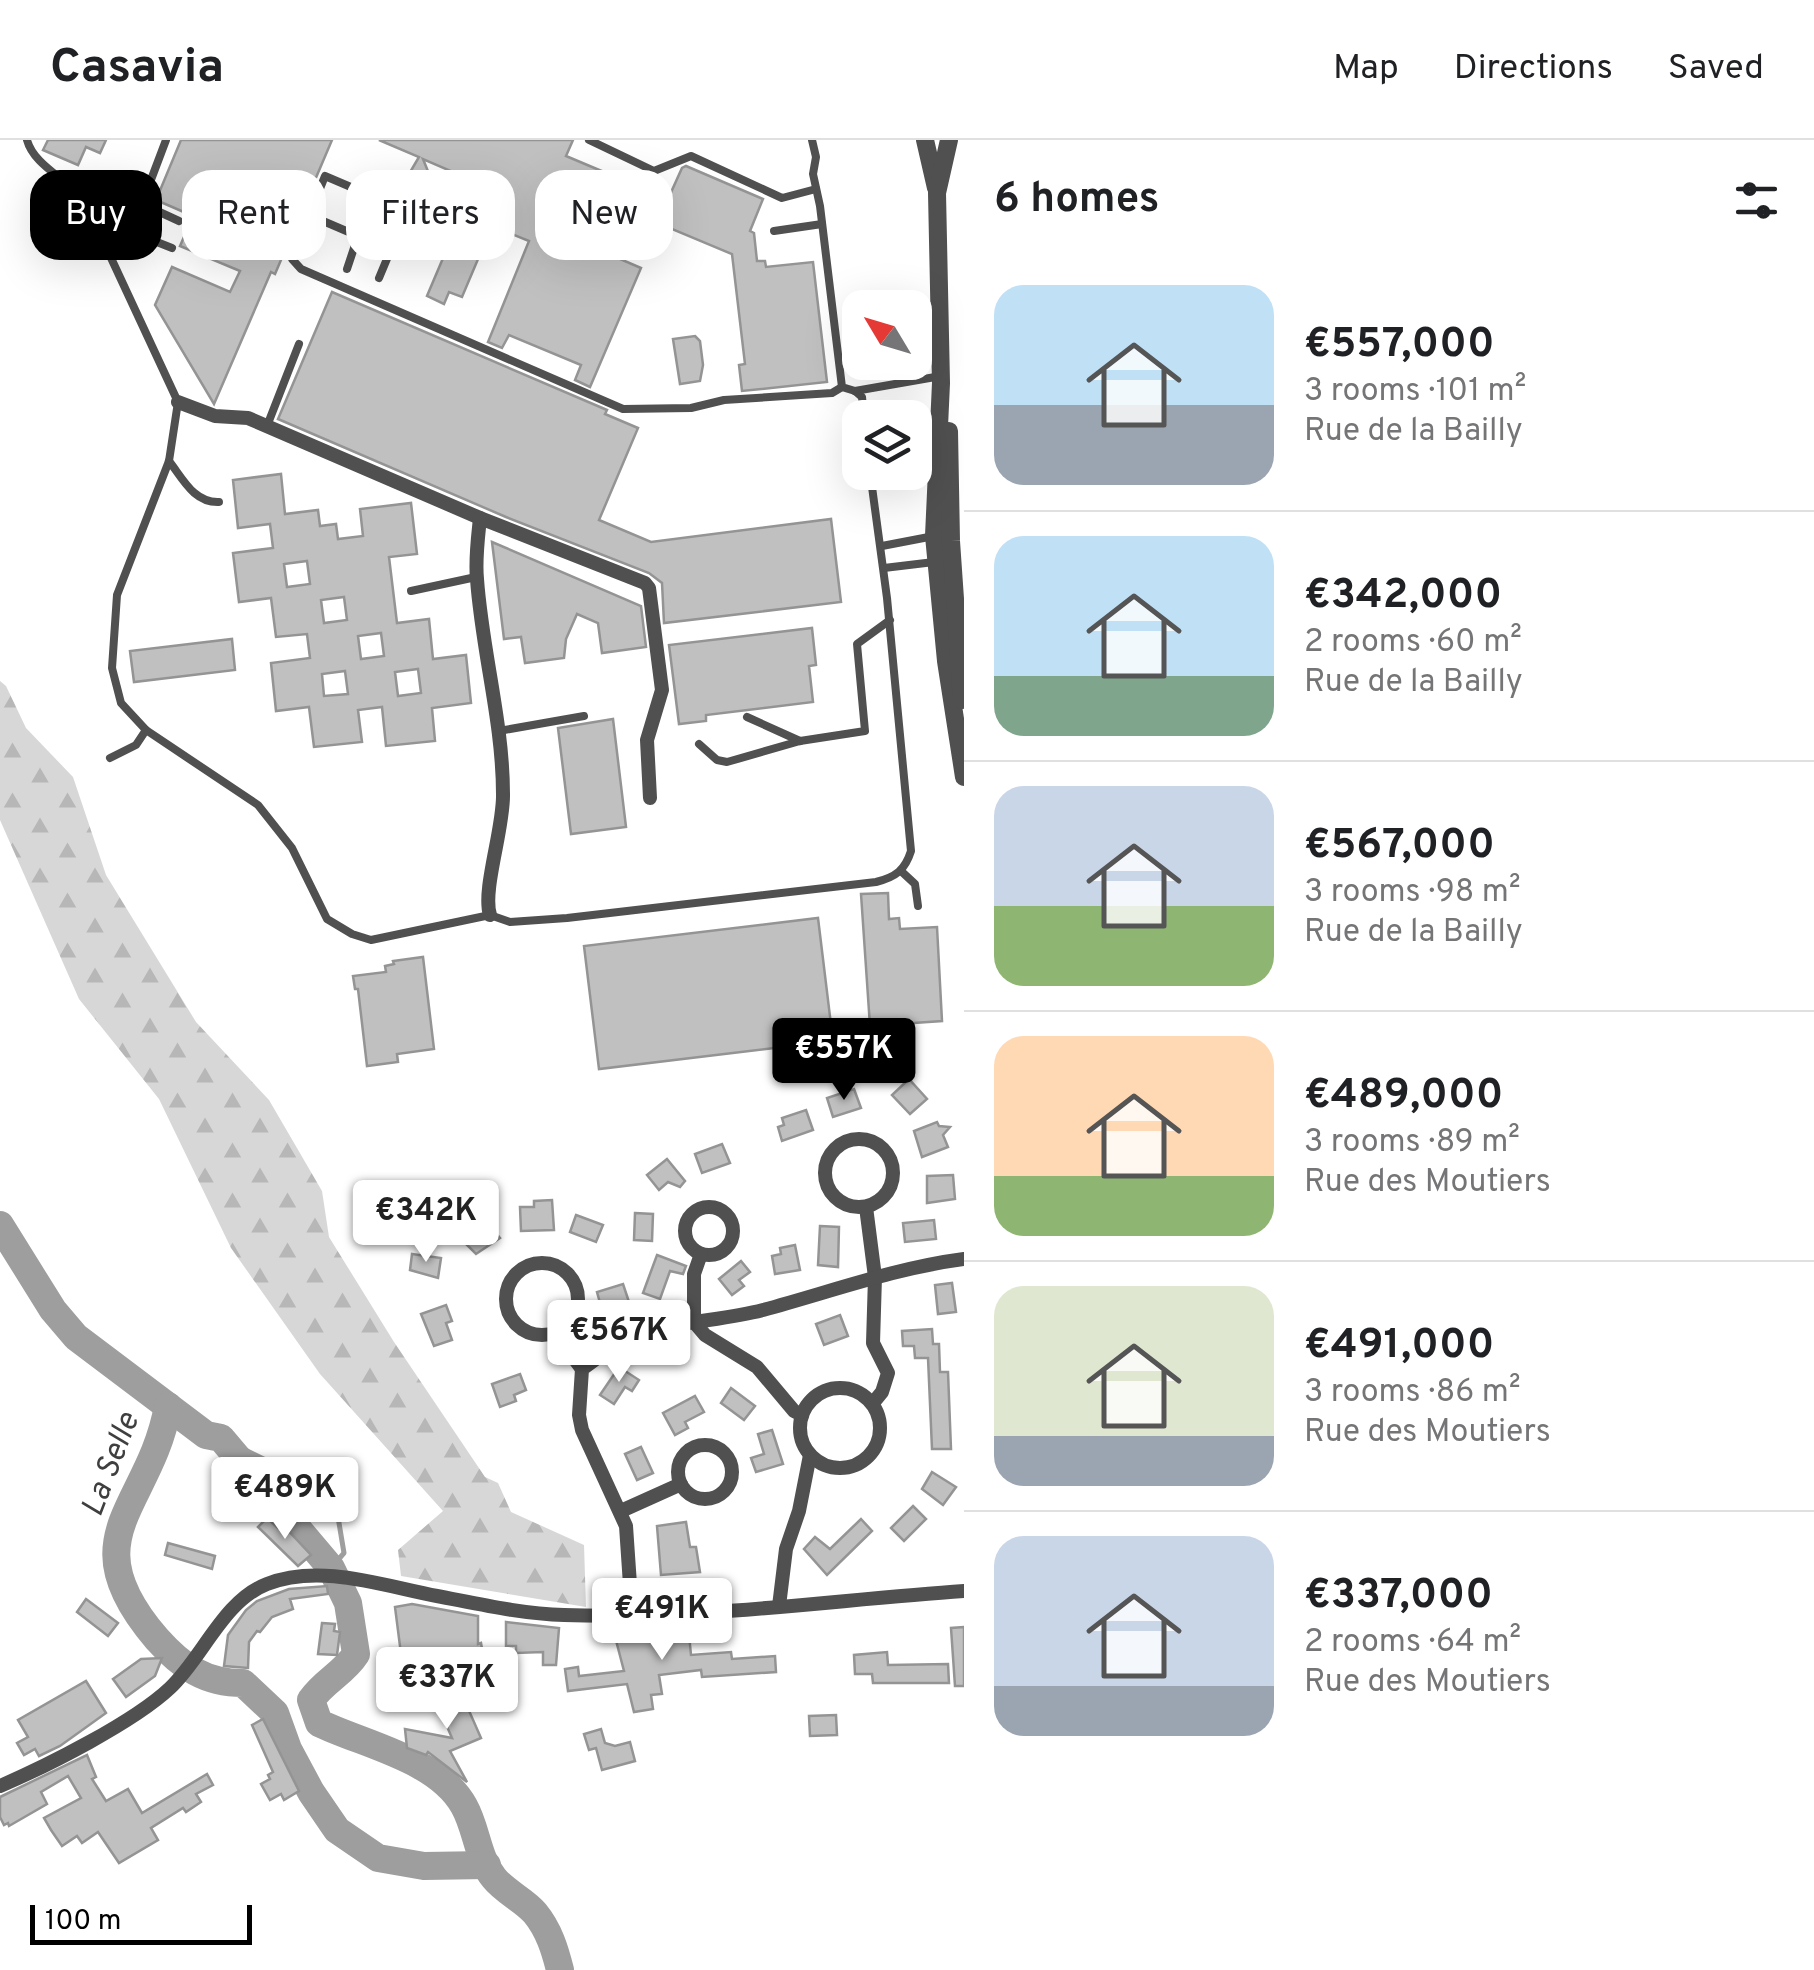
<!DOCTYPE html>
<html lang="en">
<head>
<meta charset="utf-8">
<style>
	body { margin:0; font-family:Overpass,sans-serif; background:#f2f2f2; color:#202124; height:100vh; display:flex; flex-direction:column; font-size:38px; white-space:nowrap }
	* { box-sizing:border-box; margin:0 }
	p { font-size:32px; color:#757577 }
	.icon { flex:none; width:55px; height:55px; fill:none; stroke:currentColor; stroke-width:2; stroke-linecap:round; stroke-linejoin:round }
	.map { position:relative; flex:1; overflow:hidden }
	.panel { display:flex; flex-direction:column; background:#fff; width:850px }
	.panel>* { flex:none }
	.banner { position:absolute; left:30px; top:30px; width:782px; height:90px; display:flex; gap:20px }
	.needle { width:65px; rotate:308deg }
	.fabs { position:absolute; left:842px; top:150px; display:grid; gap:20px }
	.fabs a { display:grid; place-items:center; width:90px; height:90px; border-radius:20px; background:#fff; box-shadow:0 10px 40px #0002; font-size:50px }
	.scale { position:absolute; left:30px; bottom:25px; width:222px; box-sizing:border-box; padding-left:10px; border:5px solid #000; border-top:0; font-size:28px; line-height:35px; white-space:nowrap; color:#000; -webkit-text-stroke:8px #fff; paint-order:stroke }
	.price { position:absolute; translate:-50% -85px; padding:0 22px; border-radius:10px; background:#fff; color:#222; font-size:32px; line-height:65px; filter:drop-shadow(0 2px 5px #0008) }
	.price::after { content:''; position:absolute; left:50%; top:60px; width:30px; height:22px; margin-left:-15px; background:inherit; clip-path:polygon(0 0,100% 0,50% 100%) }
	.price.active { background:#000; color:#fff }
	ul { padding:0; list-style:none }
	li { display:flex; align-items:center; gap:30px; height:250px; padding:0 30px }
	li+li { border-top:2px solid #e0e0e0 }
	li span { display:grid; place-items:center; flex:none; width:280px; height:200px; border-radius:30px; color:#555 }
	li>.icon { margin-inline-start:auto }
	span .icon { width:120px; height:120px; fill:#fffc; stroke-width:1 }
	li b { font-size:42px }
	h2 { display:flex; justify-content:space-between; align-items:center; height:120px; padding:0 30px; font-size:42px }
	.tag { padding:0 35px; border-radius:30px; background:#fff; box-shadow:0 10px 40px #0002; font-size:35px; line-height:90px }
	.tag.active { background:#000; color:#fff }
	header { display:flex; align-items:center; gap:60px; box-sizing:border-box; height:140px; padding:0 50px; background:#fff; border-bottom:2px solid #e0e0e0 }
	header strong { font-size:48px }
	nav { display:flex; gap:55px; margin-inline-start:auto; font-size:35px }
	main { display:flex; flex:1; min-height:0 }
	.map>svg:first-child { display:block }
	.forest { fill:url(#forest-firs) }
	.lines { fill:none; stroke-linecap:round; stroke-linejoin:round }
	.stream { stroke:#9e9e9e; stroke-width:5 }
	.river { stroke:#9e9e9e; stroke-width:28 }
	.building { fill:#c0c0c0; stroke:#949494; stroke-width:2.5; fill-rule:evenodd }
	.service { stroke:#505050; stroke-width:8 }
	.minor { stroke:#505050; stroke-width:14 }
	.tertiary { stroke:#505050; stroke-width:18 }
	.labels { text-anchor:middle; stroke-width:9; stroke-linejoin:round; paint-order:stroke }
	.water-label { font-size:32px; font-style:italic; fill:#3f3f3f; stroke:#fff }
</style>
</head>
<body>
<header>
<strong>Casavia</strong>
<nav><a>Map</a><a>Directions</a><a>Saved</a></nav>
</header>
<main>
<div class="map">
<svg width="964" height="1830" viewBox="0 0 964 1830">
	<defs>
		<pattern id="forest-firs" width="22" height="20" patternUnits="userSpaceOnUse" patternTransform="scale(2.5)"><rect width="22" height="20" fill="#d7d7d7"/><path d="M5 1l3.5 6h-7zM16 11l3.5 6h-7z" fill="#b7b7b7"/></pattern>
	</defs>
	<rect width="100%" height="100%" fill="#fff"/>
	<!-- forest -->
	<path class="forest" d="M0,541L6,546L26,588L73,637L106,735L196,882L269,960L322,1051L329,1097L394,1202L485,1337L498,1343L511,1372L584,1405L586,1467L401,1436L398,1410L443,1371L320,1234L231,1108L159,959L79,859L0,680Z"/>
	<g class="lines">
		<!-- stream -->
		<path class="stream" d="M221,1298L286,1330L336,1365L344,1413L331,1428"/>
		<!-- river -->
		<g class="river">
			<path d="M0,1085L53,1170L76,1197L206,1295L221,1298L331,1428L348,1463L356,1514C344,1533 324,1541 311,1560L319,1583C365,1605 438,1619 464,1666C477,1689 477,1717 494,1738C505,1752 524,1760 535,1773C549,1790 555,1810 560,1830"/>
			<path d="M168,1266C150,1368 68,1396 157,1499C182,1527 205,1543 243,1543L275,1573L288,1609L311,1652L337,1690L378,1718L424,1726L487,1725"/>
		</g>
	</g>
	<!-- building -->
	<g class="building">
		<path d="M48,0H106L100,13L86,7L78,25L43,10Z"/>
		<path d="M181,0H332L275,134L271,132L214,264L155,165L172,127L230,152L240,131L180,106L193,76L156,60Z"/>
		<path d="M379,0H573L566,16L668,59L682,28L686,26L763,59L750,91L754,93L757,121H765L766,127L813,122L827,242L742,251L739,225L745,224L732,114L646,78L643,84L569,53L553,90L641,128L590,247L575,240L581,225L509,195L502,208L488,202L529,101L492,86L462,157L449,152L444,164L427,156L471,52L460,35L423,19L438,56L418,64L406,39L419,17Z"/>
		<path d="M332,152L607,270L605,274L638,288L599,380L651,402L831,379L841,462L664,483L662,443L649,433L506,377L278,279Z"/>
		<path d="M695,196L700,201L703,225L700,241L680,244L673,199Z"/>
		<path d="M281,334L285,374L318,370L320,386L336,384L338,399L363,396L360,369L411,363L417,414L389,417L397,483L429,479L433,519L466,515L471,563L432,568L435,601L386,606L382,567L358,570L362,602L314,607L309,567L276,571L271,523L310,518L307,494L276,497L271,458L239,462L233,413L273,408L270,384L238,388L233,340ZM307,421L310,444L287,447L284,424ZM344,457L347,480L324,483L321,460ZM381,493L384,516L361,519L358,496ZM418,529L421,553L398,556L395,532ZM345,531L348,554L324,556L322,534Z"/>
		<path d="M492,402L641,466L646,507L602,513L598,483L577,474L566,499L564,518L525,523L521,497L504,499Z"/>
		<path d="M812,488L816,525L809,526L813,562L706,575V581L679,584L669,505Z"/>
		<path d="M232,499L235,530L134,542L130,511Z"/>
		<path d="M613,579L626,687L571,694L558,588Z"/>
		<path d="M888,753L889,779L899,778L900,789L937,787L942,881L870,886L861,754Z"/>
		<path d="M818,778L833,901L599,929L584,806Z"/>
		<path d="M423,817L434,909L397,914L398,922L367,926L358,849H355L353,836L386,832L385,826L394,824L393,821Z"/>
		<path d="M909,939L927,959L910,974L892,955Z"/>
		<path d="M854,949L861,968L833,977L827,958Z"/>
		<path d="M806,970L813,990L782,1001L778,987L784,985L782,978Z"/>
		<path d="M937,982L939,986L950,987L943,995L948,1007L922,1017L914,991Z"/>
		<path d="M722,1004L730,1023L702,1033L695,1014Z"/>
		<path d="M667,1019L685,1041L680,1047L668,1042L659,1050L647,1035Z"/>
		<path d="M953,1035L955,1059L927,1063V1036Z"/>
		<path d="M552,1060L554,1090L521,1091L520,1067H534V1061Z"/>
		<path d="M635,1073L653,1074L652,1101L634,1100Z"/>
		<path d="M481,1075L500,1098L476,1114L457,1095Z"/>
		<path d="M576,1075L603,1085L596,1102L570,1092Z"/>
		<path d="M934,1080L936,1099L905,1102L903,1083Z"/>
		<path d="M820,1086L839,1087L838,1127L818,1125Z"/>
		<path d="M795,1105L800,1130L775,1134L772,1116L781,1114L780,1108Z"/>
		<path d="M412,1114L441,1118L438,1138L410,1130Z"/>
		<path d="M657,1115L686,1126L683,1134L670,1131L660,1159L643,1153Z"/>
		<path d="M741,1121L750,1132L739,1140L744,1146L732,1155L719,1139Z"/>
		<path d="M952,1143L956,1172L938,1174L935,1145Z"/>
		<path d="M623,1144L629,1162L602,1170L597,1152Z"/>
		<path d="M446,1165L452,1181L446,1183L452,1200L434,1206L421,1174Z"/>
		<path d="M840,1175L848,1196L824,1205L816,1184Z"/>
		<path d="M932,1189L933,1204H939L940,1232H948L951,1309H932L928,1218H915L914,1206H903L902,1191Z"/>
		<path d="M619,1227L639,1240L632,1251L625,1247L614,1264L600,1255Z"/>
		<path d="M520,1234L526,1250L514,1255L516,1261L500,1267L492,1244Z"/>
		<path d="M731,1248L755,1266L744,1280L721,1263Z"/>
		<path d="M695,1256L704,1272L685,1282L688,1288L675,1295L663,1273Z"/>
		<path d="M772,1290L783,1324L756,1332L751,1318L764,1314L758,1294Z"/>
		<path d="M641,1307L653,1333L637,1340L625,1314Z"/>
		<path d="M932,1332L956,1347L943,1365L922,1349Z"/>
		<path d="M913,1366L926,1379L904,1401L891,1388Z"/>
		<path d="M267,1378L278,1388L282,1384L311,1415L298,1426L258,1387Z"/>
		<path d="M861,1379L872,1391L827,1435L804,1409L815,1397L830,1409Z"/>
		<path d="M686,1382L690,1407H696L700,1432L661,1435L657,1386Z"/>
		<path d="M168,1403L215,1416L212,1429L165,1415Z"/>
		<path d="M327,1446L328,1454L290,1459L293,1469L272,1477L260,1492L257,1491L249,1502L248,1528L224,1526L228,1495L246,1470L257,1461L289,1449Z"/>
		<path d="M86,1459L118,1483L108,1496L77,1472Z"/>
		<path d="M412,1464L478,1476V1504L481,1503L484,1520L445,1529L439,1514L423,1517L421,1512L401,1514L395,1467Z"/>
		<path d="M506,1482L559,1488L556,1525H543V1512L516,1513V1506H506Z"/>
		<path d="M322,1483L335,1484L334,1491L340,1492L337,1515L318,1514Z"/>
		<path d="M688,1484L691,1515L731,1512L732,1519L775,1516L776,1532L702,1537L701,1530L659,1535L662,1554L651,1555L653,1569L634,1572L627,1544L568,1551L565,1529L578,1527L579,1536L624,1531L613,1489Z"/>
		<path d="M964,1487V1546H955L951,1488Z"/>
		<path d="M887,1512L888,1525L948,1524L949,1543H873L872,1534H855L854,1515Z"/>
		<path d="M162,1518L155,1536L126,1557L113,1539L141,1519Z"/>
		<path d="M86,1541L106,1573L60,1606L39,1616L35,1609L24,1615L17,1603L28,1597L18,1580Z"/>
		<path d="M459,1548L481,1598L450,1611L467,1642L428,1612L426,1615L407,1608L405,1589L452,1598L435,1559Z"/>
		<path d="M836,1575L837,1595L810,1596L809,1576Z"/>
		<path d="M263,1579L299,1651L284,1660L281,1654L270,1660L261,1644L270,1639L268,1635L273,1632L252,1585Z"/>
		<path d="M601,1589L605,1603L615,1606L630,1602L635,1621L602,1630L596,1608L589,1610L584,1594Z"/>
		<path d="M87,1615L96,1637L92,1639L106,1661L128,1649L142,1673L207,1634L213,1645L196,1654L201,1662L186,1672L183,1668L151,1688L158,1700L119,1723L98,1692L82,1703L77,1696L62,1706L51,1690L44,1678L81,1658L68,1636L41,1652L47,1664L9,1686L8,1683L4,1685L0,1677V1657Z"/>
	</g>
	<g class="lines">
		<!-- service -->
		<g class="service">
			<path d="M27,0C34,26 68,39 85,62L178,262L169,321L117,455L112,528L121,563L146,590L258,665L292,708L327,779L352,794L371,800L490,775L510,782L567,778L876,742C896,737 905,730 911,711L887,458L870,332"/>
			<path d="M589,0L654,31L691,16L782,58L816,49"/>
			<path d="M812,0L816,17L813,34L820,66L842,247L855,251L862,257L864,278"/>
			<path d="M140,63L179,81"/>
			<path d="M309,75L358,96L347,129"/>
			<path d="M124,89L172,108"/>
			<path d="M774,91L822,84"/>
			<path d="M100,93L124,89L146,53L166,0"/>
			<path d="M379,138L399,90L401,75L393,65L325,36L292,119L301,129L623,269L691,268L724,260L832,253L842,247"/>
			<path d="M855,251L941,236"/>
			<path d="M267,286L299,204"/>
			<path d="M169,321C183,339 194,363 219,362"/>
			<path d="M882,406L934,396"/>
			<path d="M884,428L934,422"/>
			<path d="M411,451L476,437"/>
			<path d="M747,577L800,601"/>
			<path d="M499,591L584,576"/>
			<path d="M699,604L717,620L727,622L800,601L865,591L857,504L890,480"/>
			<path d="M110,618L136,605L146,590"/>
			<path d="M901,731L915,744L918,766"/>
		</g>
		<!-- minor -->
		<g class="minor">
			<path d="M178,262L215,276L248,278L480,378L645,443L649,448L662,550L647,600L650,658"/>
			<path d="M480,378C478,398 475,419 477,439C482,511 503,582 503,654C504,688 482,750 490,775"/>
			<circle cx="859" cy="1033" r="34"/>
			<circle cx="709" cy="1091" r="24"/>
			<path d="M866,1067L875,1137L873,1203L888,1233L882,1252L873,1263"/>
			<path d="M701,1114L694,1134V1182L705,1195L757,1227L794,1271L802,1275"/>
			<circle cx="542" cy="1159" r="36"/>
			<path d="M555,1193L582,1229"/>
			<circle cx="840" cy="1288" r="40"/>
			<circle cx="705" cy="1332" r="27"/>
			<path d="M621,1371L681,1344"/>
			<path d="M779,1466L786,1409L799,1371L810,1315"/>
			<path d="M632,1474L626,1386L582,1290L579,1275L582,1229C599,1217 615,1203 635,1196C675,1181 721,1181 763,1170C830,1152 895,1128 964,1119"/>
			<path d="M0,1646C47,1626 134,1582 170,1548C203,1517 223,1461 267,1444C320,1423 384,1446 437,1456C479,1464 522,1474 564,1475C697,1480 832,1460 964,1451"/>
		</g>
		<!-- tertiary -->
		<g class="tertiary">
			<path d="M925,0L936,48"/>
			<path d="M949,0L937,53L941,243L934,396L946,521L964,637"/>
			<path d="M949,291L951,401L962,560"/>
		</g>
	</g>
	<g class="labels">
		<!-- water labels -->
		<g class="water-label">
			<text transform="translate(109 1324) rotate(-69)" y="11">La Selle</text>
		</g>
	</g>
</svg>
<div class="fabs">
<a><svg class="needle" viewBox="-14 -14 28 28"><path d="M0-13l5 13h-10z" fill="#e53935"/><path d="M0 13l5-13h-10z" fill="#757577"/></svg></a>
<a><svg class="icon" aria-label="layers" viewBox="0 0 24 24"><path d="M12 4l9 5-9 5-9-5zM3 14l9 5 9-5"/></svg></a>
</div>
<div class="scale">100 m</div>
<b class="price active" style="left:844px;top:963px">€557K</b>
<b class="price" style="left:426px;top:1125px">€342K</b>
<b class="price" style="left:619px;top:1245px">€567K</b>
<b class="price" style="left:285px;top:1402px">€489K</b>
<b class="price" style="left:662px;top:1523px">€491K</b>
<b class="price" style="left:447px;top:1592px">€337K</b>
<div class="banner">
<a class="tag active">Buy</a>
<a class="tag">Rent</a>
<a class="tag">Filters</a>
<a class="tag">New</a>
</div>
</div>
<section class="panel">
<h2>6 homes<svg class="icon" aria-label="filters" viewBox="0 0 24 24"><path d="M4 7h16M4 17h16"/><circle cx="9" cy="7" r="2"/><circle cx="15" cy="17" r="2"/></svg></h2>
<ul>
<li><span style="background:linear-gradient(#bfe0f5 60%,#9aa5b1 0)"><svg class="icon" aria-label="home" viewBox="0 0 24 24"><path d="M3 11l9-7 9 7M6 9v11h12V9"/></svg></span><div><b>€557,000</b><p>3 rooms · 101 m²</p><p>Rue de la Bailly</p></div></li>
<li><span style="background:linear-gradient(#bfe0f5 70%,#7fa58c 0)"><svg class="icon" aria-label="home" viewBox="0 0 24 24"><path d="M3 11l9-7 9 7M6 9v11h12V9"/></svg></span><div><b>€342,000</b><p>2 rooms · 60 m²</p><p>Rue de la Bailly</p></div></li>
<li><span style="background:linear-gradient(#c9d6e8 60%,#8fb573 0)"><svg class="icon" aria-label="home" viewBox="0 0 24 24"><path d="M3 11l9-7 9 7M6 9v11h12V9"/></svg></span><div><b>€567,000</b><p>3 rooms · 98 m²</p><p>Rue de la Bailly</p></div></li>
<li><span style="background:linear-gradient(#ffd9b3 70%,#8fb573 0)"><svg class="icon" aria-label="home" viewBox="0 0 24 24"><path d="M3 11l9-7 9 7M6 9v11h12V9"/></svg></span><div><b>€489,000</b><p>3 rooms · 89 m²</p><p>Rue des Moutiers</p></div></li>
<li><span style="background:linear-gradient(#dfe7d0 75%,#9aa5b1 0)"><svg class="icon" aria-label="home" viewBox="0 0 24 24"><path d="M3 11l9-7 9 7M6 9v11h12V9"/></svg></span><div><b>€491,000</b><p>3 rooms · 86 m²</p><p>Rue des Moutiers</p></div></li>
<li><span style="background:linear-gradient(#c9d6e8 75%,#9aa5b1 0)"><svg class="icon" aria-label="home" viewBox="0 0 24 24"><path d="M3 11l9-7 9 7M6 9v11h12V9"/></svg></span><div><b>€337,000</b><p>2 rooms · 64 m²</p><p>Rue des Moutiers</p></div></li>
</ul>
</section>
</main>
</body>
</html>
